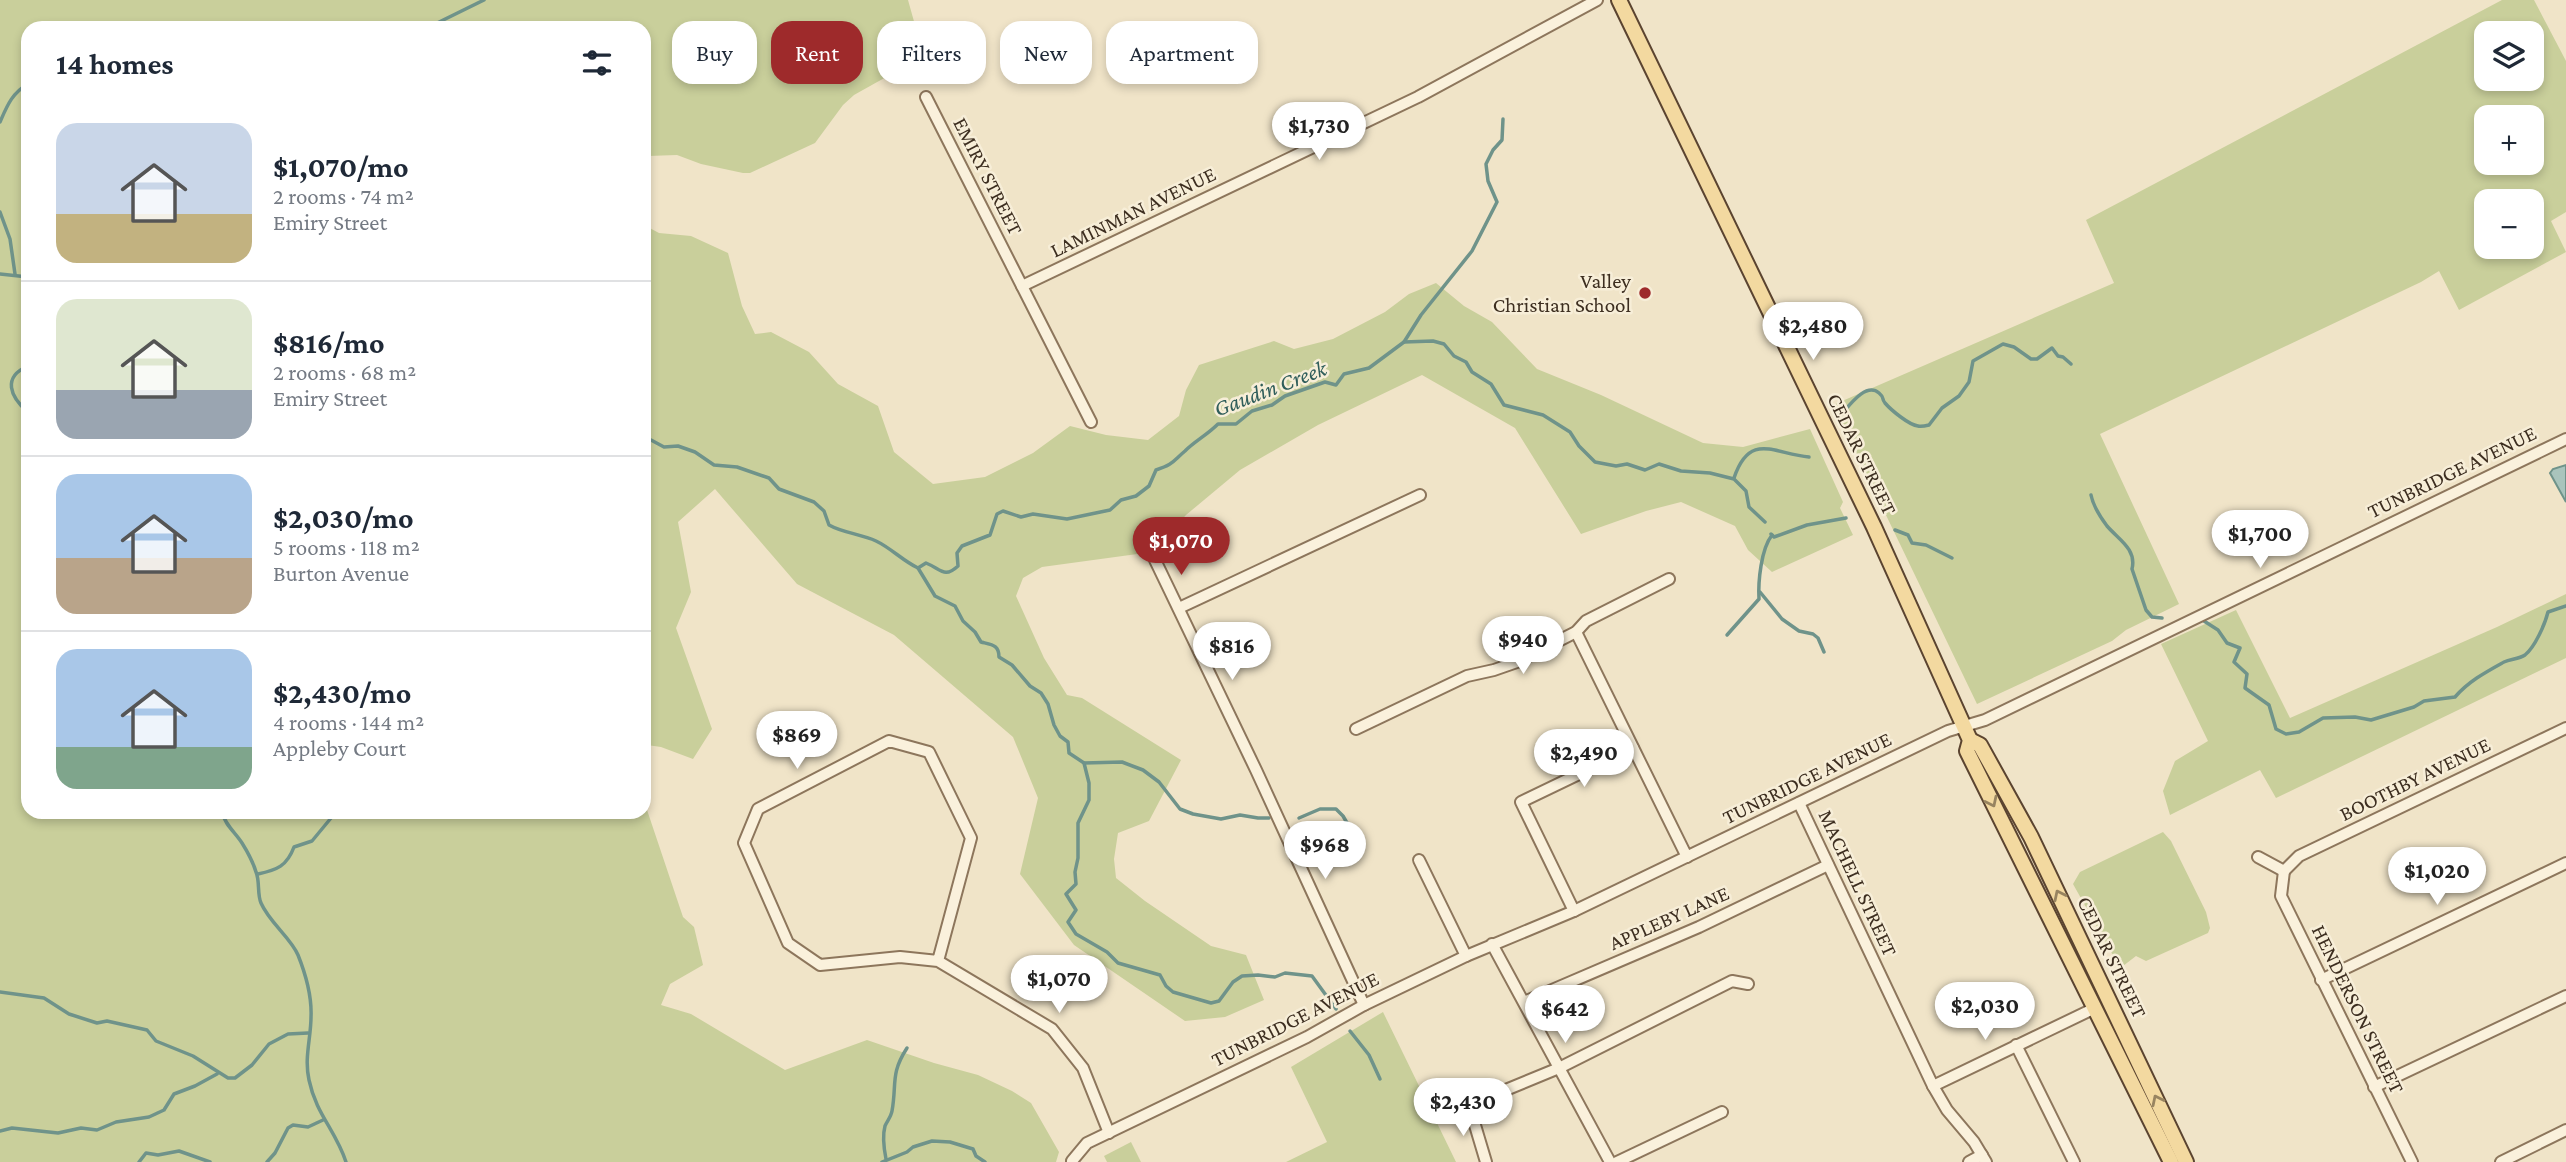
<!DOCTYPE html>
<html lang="en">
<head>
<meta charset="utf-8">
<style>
	body { margin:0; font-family:"Crimson Pro",serif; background:#f6f6f7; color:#1f2937; height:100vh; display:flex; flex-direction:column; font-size:26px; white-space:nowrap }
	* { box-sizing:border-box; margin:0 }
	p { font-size:23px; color:#747a83 }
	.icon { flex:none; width:38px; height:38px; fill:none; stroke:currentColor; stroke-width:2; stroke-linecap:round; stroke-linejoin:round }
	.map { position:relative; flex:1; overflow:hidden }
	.sheet { position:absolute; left:21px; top:21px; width:630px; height:798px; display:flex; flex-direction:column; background:#fff; border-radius:21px; box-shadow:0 4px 10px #0003 }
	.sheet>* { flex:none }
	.hud { position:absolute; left:672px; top:21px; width:665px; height:63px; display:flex; gap:14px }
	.tools { position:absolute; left:2474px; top:21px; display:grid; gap:14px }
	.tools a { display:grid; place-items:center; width:70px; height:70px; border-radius:14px; background:#fff; box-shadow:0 4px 10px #0003; font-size:35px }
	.price { position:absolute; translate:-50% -60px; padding:0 16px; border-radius:24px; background:#fff; color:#222; font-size:23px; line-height:46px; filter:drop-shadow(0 2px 4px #0008) }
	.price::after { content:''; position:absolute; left:50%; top:42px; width:21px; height:16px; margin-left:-10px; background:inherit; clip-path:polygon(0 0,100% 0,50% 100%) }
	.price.selected { background:#9e2a2b; color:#fff }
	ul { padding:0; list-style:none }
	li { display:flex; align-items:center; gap:21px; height:175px; padding:0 35px }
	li+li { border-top:2px solid #e0e1e3 }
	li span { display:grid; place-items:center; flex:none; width:196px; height:140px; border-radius:21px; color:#555 }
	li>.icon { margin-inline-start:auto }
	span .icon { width:84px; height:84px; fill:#fffc; stroke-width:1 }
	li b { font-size:30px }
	h2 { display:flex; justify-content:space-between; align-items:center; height:84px; padding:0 35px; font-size:30px }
	.pill { padding:0 24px; border-radius:21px; background:#fff; box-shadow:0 4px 10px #0003; font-size:24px; line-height:63px }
	.pill.selected { background:#9e2a2b; color:#fff }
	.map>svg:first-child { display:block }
	.green { fill:#c9cf9b; fill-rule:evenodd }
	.water { fill:#a9c4bc; stroke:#6f938a; stroke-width:2 }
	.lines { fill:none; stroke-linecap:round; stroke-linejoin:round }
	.stream { stroke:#6f938a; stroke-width:3.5 }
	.minor-casing { stroke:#8d765c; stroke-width:14 }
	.major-casing { stroke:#5b4430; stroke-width:18 }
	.minor { stroke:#faf1dc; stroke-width:10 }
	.major { stroke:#f3d9a0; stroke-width:14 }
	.oneway { stroke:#988460 }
	.poi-dot { fill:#9e2a2b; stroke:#f7eed8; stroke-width:2.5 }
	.labels { text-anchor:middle; stroke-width:5; stroke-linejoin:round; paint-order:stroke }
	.street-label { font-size:21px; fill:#3d2e20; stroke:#f7eed8 }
	.poi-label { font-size:21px; fill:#3d2e20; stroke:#f7eed8; text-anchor:end }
	.water-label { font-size:23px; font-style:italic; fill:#2f5d5a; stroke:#f7eed8 }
</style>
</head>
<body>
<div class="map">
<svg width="2566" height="1162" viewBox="0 0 2566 1162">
	<rect width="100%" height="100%" fill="#f0e4c8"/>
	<!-- green -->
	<g class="green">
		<path d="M0,0H908L915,25L904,67L854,95L843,105L815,143L750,173H743L701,164L677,155L648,156L644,166V28H28V812H644V801L683,917L694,927L703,965L670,984L661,1005L691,1014L785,1070L867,1040L934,1063L978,1075L1012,1091L1031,1103L1059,1152L1056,1162H0Z"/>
		<path d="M2502,0H2534L2566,61V212L2551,221L2566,252L2459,310L2439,271L2421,282L2100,434L2179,604L2126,630L2112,641L1977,704L1833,405L2114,283L2086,220ZM2487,33H2532V79H2487ZM2487,117H2532V163H2487ZM2532,201V247H2487V201Z"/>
		<path d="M644,225L659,233L691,236L728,253L742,306L755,334L771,332L809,352L838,384L878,406L894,452L933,484L985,477L1033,453L1070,426L1106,435L1148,440L1179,416L1186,390L1199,365L1274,341L1294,349L1333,339L1385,312L1409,294L1436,283L1464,306L1492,322L1537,369L1601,395L1703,443L1743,447L1810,429L1843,502L1840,508L1853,535L1772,572L1748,550L1735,526L1681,502L1646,511L1581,534L1515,428L1422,375L1318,425L1240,470L1186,515L1152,552L1042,567L1023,578L1016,596L1044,658L1067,695L1082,698L1181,760L1149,821L1118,833L1114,859L1116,878L1145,901L1211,946L1246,955L1264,1000L1225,1017L1185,1021L1074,945L1020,874L1038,798L1013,737L894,635L797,584L715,489L678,522L691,592L676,628L712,729L693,759L661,747L647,745L644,756Z"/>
		<path d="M2566,594V658L2276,798L2260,770L2170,815L2163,791L2175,761L2208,741L2161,644L2236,610L2290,718L2497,627Z"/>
		<path d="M2163,832L2171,841L2206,912L2210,928L2208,933L2146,961L2136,956L2123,966H2119L2073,884L2080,872Z"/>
		<path d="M1383,1012L1456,1162H1286L1327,1142L1291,1067Z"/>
		<path d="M1131,1142L1141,1162H1107L1104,1156Z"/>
	</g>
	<!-- water -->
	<path class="water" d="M2566,465V502L2550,473L2553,469Z"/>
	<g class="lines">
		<!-- stream -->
		<g class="stream">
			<path d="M427,28L484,0"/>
			<path d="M0,122C7,106 12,93 28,84"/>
			<path d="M0,212L10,239L15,274"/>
			<path d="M0,274L28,277"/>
			<path d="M1404,342L1421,315L1472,251L1497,202L1488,181L1486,164L1493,150L1502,140L1503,119"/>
			<path d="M28,366C2,377 10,397 28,412"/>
			<path d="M1839,417C1847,409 1865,381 1879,393C1885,398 1881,398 1885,403C1891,410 1909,425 1918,426C1921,427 1925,426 1929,425L1942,408L1959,396L1969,382L1973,361L2003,344L2014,347L2031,359H2037L2052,348L2058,356L2063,357L2071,364"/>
			<path d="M644,441L651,440L664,447L678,446L695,452L714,465L737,467L769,478L779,489L814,502L824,511L829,525C843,533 861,534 876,541C891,548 903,561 918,568L926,563C941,569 944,579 958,566L957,553L962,546L990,535L997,514L1003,511L1021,517L1033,514L1067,519L1110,510L1121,500L1136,496L1149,486L1156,470C1174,464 1172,462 1185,451C1195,441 1207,435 1218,424H1236L1252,411L1272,405L1285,396L1325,382L1336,385L1344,374L1369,368L1404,342L1433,341L1444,344L1454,356L1466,362L1472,372L1491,384L1504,405L1543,415L1570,432L1579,446L1595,462L1616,466L1627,464L1645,470L1659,464L1681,471L1710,473L1734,479L1746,491L1749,507L1765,522"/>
			<path d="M1734,478C1750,431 1774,454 1809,457"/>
			<path d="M2091,495C2093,505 2101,518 2107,526C2118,539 2137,549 2132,569L2146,610L2152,617L2162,618"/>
			<path d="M1895,530L1908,535L1912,543L1926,545L1952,558"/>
			<path d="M1771,534L1774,537L1807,525L1846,518"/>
			<path d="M918,568L935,596L955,606L963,621L975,632L981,642C993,645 999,645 999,657L1012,665L1030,686L1041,693L1048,704L1054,725L1060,736L1068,742L1069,753L1084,763L1089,783V800L1078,823V858L1075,872L1076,884L1066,894L1076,910L1068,922L1076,934L1107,952L1118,963L1160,975L1166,986L1173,992L1211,1003L1219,1001L1233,982L1242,976L1258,975L1275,977L1285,973L1312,976L1336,1009"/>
			<path d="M1760,592L1782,619L1799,631L1813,634L1818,638L1824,652"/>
			<path d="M2204,621L2218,630L2227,643L2240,648L2234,662L2247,674L2245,688L2269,705L2276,729L2286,734L2299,732L2323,718L2355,717L2371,720L2414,707L2424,701L2455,697C2469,681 2486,672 2504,662C2511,659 2519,659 2525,655C2535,647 2545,624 2548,612L2566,606"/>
			<path d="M1727,635L1759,599C1758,582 1761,549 1772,535"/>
			<path d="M1084,763L1122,762L1143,770L1159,782L1180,809L1193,814L1221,819L1240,815L1258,818H1269"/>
			<path d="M222,812C225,825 235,832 242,843C247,851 253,862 256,872C260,881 257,894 261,903C269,922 291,938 298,955C306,975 312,995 311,1017C311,1038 304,1058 309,1080C316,1114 336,1131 346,1162"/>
			<path d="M1299,818L1320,809H1336L1343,816L1354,835"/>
			<path d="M258,874C277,870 287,866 294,847L312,841L336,812"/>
			<path d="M0,992L44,998L69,1014L97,1023L107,1021L147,1030L156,1041L193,1056L228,1078H235L252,1065L269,1044L288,1034L308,1033"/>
			<path d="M1350,1031L1369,1055L1380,1079"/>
			<path d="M0,1131L12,1128L58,1133L81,1128L97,1130L116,1122L149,1117L164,1110L174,1094L195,1086L217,1074"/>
			<path d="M886,1159C884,1149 882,1137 885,1126C887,1121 891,1117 892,1111C897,1084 890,1074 907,1048"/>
			<path d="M139,1162L146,1153L158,1155L179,1151L210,1162"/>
			<path d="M267,1162L275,1153L288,1128L293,1125L308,1127L323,1120"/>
			<path d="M882,1162L907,1152L913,1147L932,1141L950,1142L973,1149L976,1156L985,1162"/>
		</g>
		<!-- minor casing -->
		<g class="minor-casing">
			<g id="minor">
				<path d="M926,97L1091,422"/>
				<path d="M1022,286L1418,97L1597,0"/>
				<path d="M1155,560L1256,770L1364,1005"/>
				<path d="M1179,608L1420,495"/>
				<path d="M1576,632L1687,857"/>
				<path d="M1356,729L1467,676L1494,670L1517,662L1576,632L1586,621L1669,579"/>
				<path d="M1799,803L1933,1086L1947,1110L1974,1142L1986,1162"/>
				<path d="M2258,857L2284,871"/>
				<path d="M1419,860L1466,956"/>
				<path d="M2284,871L2281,896L2412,1162"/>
				<path d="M2284,871L2299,856L2566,728"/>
				<path d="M1574,911L1521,802L1633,748"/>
				<path d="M1492,944L1610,1162"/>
				<path d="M938,961L971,838L929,752L889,741L758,809L744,843L788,943L820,965L900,957L938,961L1052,1029L1083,1068L1109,1133"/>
				<path d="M2321,980L2566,863"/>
				<path d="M1524,1002L1699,927L1828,865"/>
				<path d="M2016,1045L2074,1162"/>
				<path d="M1933,1086L2095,1008"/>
				<path d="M2374,1087L2566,996"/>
				<path d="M1072,1161L1087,1143L1307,1037L1364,1005L1466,956L1574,911L1948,731L1985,720L2566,439"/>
				<path d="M1486,1162L1469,1105L1559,1068L1732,981L1748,984"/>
				<path d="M1617,1162L1722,1112"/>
				<path d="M1969,1162L1982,1155"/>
				<path d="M2501,1162L2566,1130"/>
			</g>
		</g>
		<!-- major casing -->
		<g class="major-casing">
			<g id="major">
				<path d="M1619,0L1874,527L1970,740L1967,751L2171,1162"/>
				<path d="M1970,740L1980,745L2031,837L2186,1162"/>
			</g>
		</g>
		<!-- minor -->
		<use href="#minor" class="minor"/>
		<!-- major -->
		<use href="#major" class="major"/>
	</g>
	<!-- one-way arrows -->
	<defs><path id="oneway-chevron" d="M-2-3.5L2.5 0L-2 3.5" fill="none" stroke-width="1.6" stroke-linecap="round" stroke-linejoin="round" transform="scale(1.75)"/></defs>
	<g class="oneway">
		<use href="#oneway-chevron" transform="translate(1992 802) rotate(64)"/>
		<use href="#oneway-chevron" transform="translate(2059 895) rotate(-116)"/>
		<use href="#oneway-chevron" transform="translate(2157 1100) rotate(-116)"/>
	</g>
	<!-- markers -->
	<circle class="poi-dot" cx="1645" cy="293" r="7"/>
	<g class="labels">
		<!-- street labels -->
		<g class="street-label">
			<text transform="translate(988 176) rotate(63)" y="7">EMIRY STREET</text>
			<text transform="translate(1133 212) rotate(-26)" y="7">LAMINMAN AVENUE</text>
			<text transform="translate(1862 454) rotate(64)" y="7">CEDAR STREET</text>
			<text transform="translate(2452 472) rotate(-26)" y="7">TUNBRIDGE AVENUE</text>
			<text transform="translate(1807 778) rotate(-26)" y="7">TUNBRIDGE AVENUE</text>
			<text transform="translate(2415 779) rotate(-26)" y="7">BOOTHBY AVENUE</text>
			<text transform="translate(1858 883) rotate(65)" y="7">MACHELL STREET</text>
			<text transform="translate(1669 918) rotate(-24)" y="7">APPLEBY LANE</text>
			<text transform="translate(2112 957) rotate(64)" y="7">CEDAR STREET</text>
			<text transform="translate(2358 1009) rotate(64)" y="7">HENDERSON STREET</text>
			<text transform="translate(1295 1019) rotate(-27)" y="7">TUNBRIDGE AVENUE</text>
		</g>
		<!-- poi labels -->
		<g class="poi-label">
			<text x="1631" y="288">Valley<tspan x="1631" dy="24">Christian School</tspan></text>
		</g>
		<!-- water labels -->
		<g class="water-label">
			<text transform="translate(1270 388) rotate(-21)" y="8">Gaudin Creek</text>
		</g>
	</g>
</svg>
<div class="tools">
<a><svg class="icon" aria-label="layers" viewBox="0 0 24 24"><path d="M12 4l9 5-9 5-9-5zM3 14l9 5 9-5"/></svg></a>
<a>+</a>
<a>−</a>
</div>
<b class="price" style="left:1319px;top:162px">$1,730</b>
<b class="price" style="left:1813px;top:362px">$2,480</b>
<b class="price" style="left:2260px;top:570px">$1,700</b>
<b class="price selected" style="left:1181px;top:577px">$1,070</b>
<b class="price" style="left:1523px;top:676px">$940</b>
<b class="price" style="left:1232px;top:682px">$816</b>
<b class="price" style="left:797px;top:771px">$869</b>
<b class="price" style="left:1584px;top:789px">$2,490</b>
<b class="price" style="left:1325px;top:881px">$968</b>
<b class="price" style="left:2437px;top:907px">$1,020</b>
<b class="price" style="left:1059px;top:1015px">$1,070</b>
<b class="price" style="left:1985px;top:1042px">$2,030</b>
<b class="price" style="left:1565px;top:1045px">$642</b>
<b class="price" style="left:1463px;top:1138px">$2,430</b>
<div class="hud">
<a class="pill">Buy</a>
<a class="pill selected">Rent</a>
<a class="pill">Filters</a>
<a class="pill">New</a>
<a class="pill">Apartment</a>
</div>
<section class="sheet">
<h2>14 homes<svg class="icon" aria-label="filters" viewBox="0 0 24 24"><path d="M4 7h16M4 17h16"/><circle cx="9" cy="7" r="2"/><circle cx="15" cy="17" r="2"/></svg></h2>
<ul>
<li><span style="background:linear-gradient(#c9d6e8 65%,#c2b280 0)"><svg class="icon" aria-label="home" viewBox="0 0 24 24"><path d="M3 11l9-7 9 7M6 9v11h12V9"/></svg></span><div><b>$1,070/mo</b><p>2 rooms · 74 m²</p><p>Emiry Street</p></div></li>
<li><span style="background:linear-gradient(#dfe7d0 65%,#9aa5b1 0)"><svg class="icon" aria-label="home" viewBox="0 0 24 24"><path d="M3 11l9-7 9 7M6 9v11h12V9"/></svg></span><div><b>$816/mo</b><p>2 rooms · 68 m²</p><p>Emiry Street</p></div></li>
<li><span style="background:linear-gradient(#a9c7e8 60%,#b9a48a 0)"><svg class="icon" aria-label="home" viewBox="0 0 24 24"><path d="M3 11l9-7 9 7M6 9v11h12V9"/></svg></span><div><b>$2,030/mo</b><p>5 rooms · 118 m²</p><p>Burton Avenue</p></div></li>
<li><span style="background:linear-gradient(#a9c7e8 70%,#7fa58c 0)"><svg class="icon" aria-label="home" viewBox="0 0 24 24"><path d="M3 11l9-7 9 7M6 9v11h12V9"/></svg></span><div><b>$2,430/mo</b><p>4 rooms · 144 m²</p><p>Appleby Court</p></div></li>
</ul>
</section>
</div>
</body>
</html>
